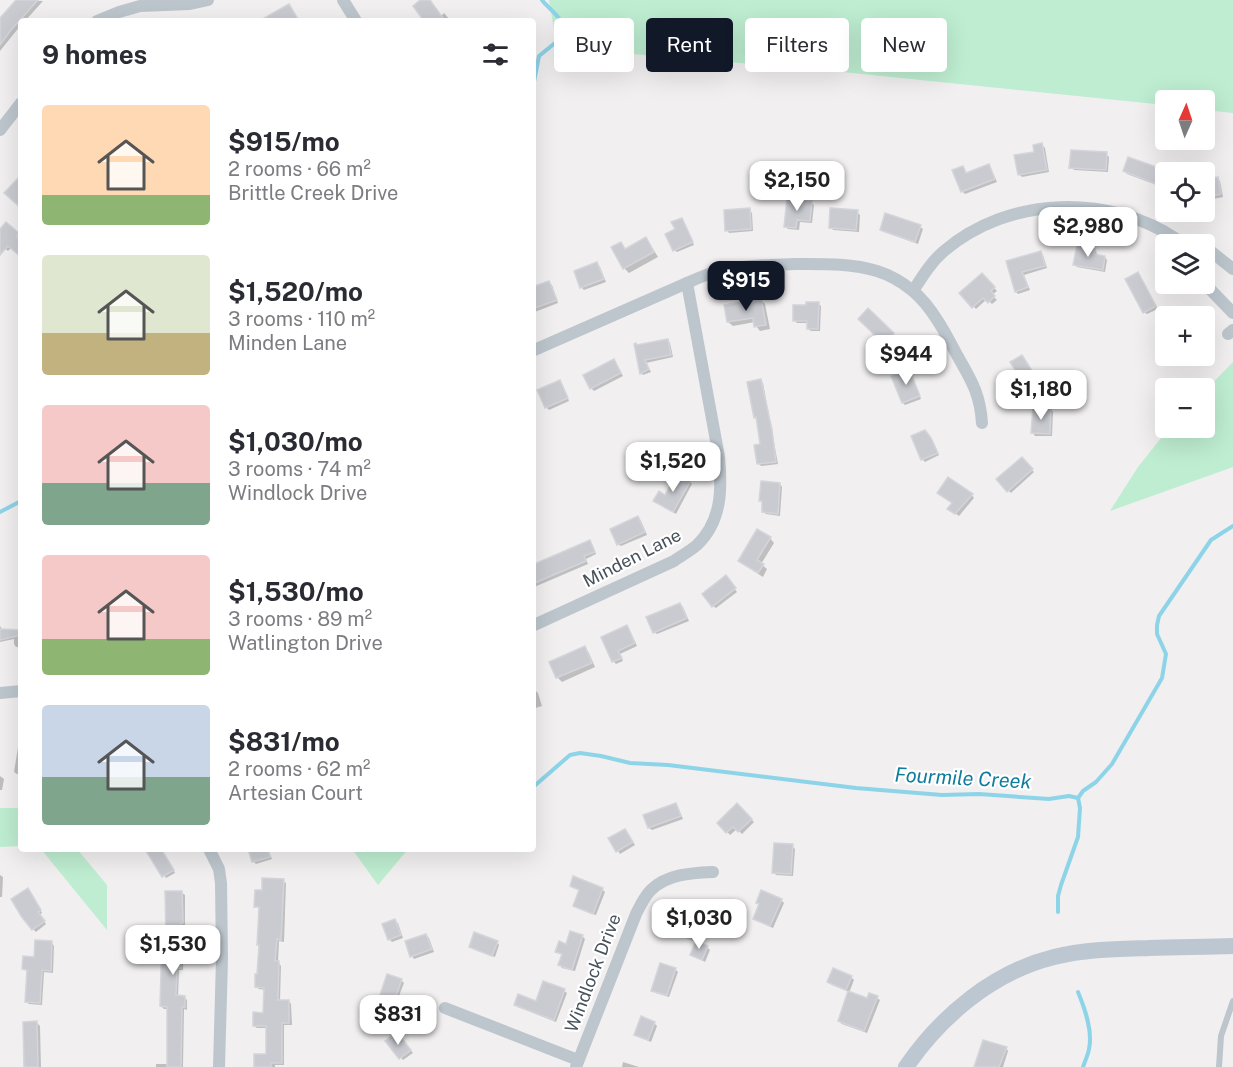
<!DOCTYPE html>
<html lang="en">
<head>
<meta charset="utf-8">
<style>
	body { margin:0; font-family:"Public Sans",sans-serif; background:#f7f7f7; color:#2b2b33; height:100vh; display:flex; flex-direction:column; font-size:22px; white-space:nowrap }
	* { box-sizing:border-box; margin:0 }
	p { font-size:20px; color:#7c7c81 }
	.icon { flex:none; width:33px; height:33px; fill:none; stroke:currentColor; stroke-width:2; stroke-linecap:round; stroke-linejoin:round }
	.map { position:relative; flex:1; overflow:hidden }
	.side { position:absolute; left:18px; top:18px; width:518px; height:834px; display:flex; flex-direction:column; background:#fff; border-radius:6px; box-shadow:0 6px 24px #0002 }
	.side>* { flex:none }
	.top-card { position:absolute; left:554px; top:18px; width:570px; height:54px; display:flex; gap:12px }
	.needle { width:39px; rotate:3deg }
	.fabs { position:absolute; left:1155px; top:90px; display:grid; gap:12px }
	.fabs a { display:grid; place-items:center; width:60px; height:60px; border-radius:6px; background:#fff; box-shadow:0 6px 24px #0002; font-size:30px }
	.price { position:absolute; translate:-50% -51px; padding:0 14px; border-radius:12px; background:#fff; color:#222; font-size:20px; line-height:39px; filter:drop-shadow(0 2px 3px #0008) }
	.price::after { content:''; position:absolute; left:50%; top:36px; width:18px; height:14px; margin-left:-9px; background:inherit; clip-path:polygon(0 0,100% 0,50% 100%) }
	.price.current { background:#111827; color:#fff }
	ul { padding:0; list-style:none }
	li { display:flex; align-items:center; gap:18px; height:150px; padding:0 24px }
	li span { display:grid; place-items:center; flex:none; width:168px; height:120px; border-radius:6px; color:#555 }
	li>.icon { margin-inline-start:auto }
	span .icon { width:72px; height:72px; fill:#fffc; stroke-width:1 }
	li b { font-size:26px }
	h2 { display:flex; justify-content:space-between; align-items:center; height:72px; padding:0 24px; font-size:26px }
	.tag { padding:0 21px; border-radius:6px; background:#fff; box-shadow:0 6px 24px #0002; font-size:21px; line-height:54px }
	.tag.current { background:#111827; color:#fff }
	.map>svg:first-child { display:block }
	.green { fill:#beedd1 }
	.shadow { fill:#0003 }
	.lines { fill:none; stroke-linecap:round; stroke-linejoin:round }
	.stream { stroke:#8dd4e9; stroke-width:4 }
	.building { fill:#c9cbd1; stroke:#d3d5da; stroke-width:1.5 }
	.lane { stroke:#bdc6cd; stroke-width:6 }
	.street { stroke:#bdc6cd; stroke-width:12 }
	.secondary { stroke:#bdc7d2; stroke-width:16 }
	.labels { text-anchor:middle; stroke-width:4.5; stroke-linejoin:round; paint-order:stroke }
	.street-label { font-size:18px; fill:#47525b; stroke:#fff }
	.water-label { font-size:20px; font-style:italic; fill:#117d9e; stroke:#fff }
</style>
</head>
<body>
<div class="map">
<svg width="1233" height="1067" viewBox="0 0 1233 1067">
	<rect width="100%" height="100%" fill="#f1efef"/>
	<!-- green -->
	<g class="green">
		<path d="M549,0H1233V113L1205,110L1204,100H1166L1165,105L823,70L559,48L557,47Z"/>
		<path d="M1233,362V467L1110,511L1138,467L1169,428H1204L1205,391Z"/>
		<path d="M0,808H21V846L0,847Z"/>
		<path d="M41,849H77L107,885V930Z"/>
		<path d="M352,849H408L378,885Z"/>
	</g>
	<!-- shadow -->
	<g class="shadow">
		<path d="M18,0L43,1L25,21H21V25L0,51V21Z"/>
		<path d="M423,0H429L441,16L444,13L451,21H426Z"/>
		<path d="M1042,145L1045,148L1049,172L1022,177L1019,174Z"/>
		<path d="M1106,154L1109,157L1108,172L1074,170L1071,167Z"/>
		<path d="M989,166L991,169L997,182L965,194L962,191V168L967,175Z"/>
		<path d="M1125,171H1161L1164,173L1159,186L1127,174Z"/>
		<path d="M1217,179L1220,181L1223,197L1204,201V181Z"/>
		<path d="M811,203L814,205L812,223L800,222L799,230L788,229L785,226Z"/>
		<path d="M749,210L752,213L753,231L729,233L727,230Z"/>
		<path d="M857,212L860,215L859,232L833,230L831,227Z"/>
		<path d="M682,219L684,222L694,245L677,252L674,250L677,230Z"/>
		<path d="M6,224L21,236V255L12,247L8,251L0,244V231Z"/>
		<path d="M920,227L923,229L918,244L884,232L881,229Z"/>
		<path d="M646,239L650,244L658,257L629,273L624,268L621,243L626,250Z"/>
		<path d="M1094,250L1097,253L1096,255L1105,257L1107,260L1105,272L1077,267L1075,265Z"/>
		<path d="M1040,253L1043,255L1047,268L1024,275L1030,290L1018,294L1016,292L1007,262Z"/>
		<path d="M597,264L600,267L606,282L584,290L581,287Z"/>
		<path d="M1138,274L1158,309L1147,314L1144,312Z"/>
		<path d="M982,275L997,291L992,295L997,300L992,304L987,299L976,309L962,293Z"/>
		<path d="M549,283L552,285L558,303L532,313V289Z"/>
		<path d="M761,300L765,304L770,329L760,331L756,326L755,322L733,326L728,322Z"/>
		<path d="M818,303L821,306L820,331H811L808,329V323H797L794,320Z"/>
		<path d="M868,310L896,337L887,346L860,319Z"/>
		<path d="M668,341L670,343L673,357L646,363L651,372L643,375L641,373L637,346Z"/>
		<path d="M1022,356L1034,374L1032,375L1038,385L1025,393L1023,390L1017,370Z"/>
		<path d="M614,361L623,376L594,391L591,388Z"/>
		<path d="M909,371L911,374L921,399L905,405L903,403Z"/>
		<path d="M760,381L763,383L778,464L761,466L758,463L761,445L757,419L755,417Z"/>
		<path d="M560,382L562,384L569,401L549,410L546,407L539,390Z"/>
		<path d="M1051,409L1053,412L1052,436H1035L1033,433Z"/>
		<path d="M928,435L933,442L939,455L925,462L922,459Z"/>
		<path d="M1021,459L1034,472L1011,493L998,480Z"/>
		<path d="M690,482L692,484L676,514L655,501L666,497Z"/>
		<path d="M780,484L782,487L780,516L766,514L763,512L764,503L761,500Z"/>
		<path d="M972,495L974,498L959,516L952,511L953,503Z"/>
		<path d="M638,518L641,521L647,535L621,546L618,544Z"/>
		<path d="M770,538L774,543L761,564L767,569L763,577L744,565L740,561Z"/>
		<path d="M589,541L592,544L596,554L586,559L588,564L532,588V566Z"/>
		<path d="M728,580L737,592L716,608L713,606Z"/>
		<path d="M680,604L683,607L689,621L657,634L654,632Z"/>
		<path d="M0,626L3,631L21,632V647H16L14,644V639L0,642Z"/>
		<path d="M627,627L629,629L637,646L620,654L623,661L616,664L614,662L603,638Z"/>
		<path d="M585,648L589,653L595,667L562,682L557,677Z"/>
		<path d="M535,690L538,693L542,706L532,709V691Z"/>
		<path d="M19,741H21V775L17,774L14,772Z"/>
		<path d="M0,776L4,779L2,790H0Z"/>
		<path d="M675,804L678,807L683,819L652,830L649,828L645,816Z"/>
		<path d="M737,805L754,822L742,834L737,829L730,835L719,823Z"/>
		<path d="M625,830L635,845L620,854L610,839Z"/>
		<path d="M792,846L795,849L793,876L776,875L774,872Z"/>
		<path d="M147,849H161L175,873L166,878Z"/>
		<path d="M250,849H268L272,859L256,864L254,862Z"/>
		<path d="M0,875L3,877L2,897H0Z"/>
		<path d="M283,881L286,883L284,942L279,941L278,962L281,966L280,1001H289L291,1004L292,1025H284V1065H275V1067H256L268,1056L267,1028H257L254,1026L265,1014V990L259,989L256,987L259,975L260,909L256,906L263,892Z"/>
		<path d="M571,886L602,889L605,892L596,915L577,908L575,905L580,891Z"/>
		<path d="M30,892L42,913L39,915L46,924L36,932L33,929Z"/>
		<path d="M182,893L185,895V925H183V970H179L178,997H184L187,1000V1010L184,1009L183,1067H156V1064H168V1009H164L161,1006L167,939Z"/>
		<path d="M781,900L784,903L773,928L757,921L754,919Z"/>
		<path d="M701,918L704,920L696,942L684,937L681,934Z"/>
		<path d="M395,921L398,923L403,938L392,942L389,939Z"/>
		<path d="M571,933L583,937L585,939L575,971L562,968L560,965L563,955L557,952L567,945Z"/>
		<path d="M426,935L429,938L434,952L414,959L412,956Z"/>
		<path d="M497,942L499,945L495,957L473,949L471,947Z"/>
		<path d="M52,943L54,946L53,973L44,972L42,1005L29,1004L26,1002L28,972L24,969Z"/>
		<path d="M707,947L710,950L705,962L692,954Z"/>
		<path d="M675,969L678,972L669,997L656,993L653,990Z"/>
		<path d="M851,977L854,980L849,993L867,1000L877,998L880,1000L867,1033L842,1024L839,1021L849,992L832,985L829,982Z"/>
		<path d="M401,980L404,983L397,1001L385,997L382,994Z"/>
		<path d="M544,983L564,991L567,993L556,1022L518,1007L516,1005L536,1003Z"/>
		<path d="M37,1023L40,1026L41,1067H24Z"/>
		<path d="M654,1023L657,1026L651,1042L639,1037L636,1034Z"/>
		<path d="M400,1037L413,1053L403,1060L388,1042Z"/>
		<path d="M1006,1048L1008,1051L1003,1067H994Z"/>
		<path d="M623,1062L639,1067H622Z"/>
	</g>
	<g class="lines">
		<!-- stream -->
		<g class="stream">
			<path d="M532,92L539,56L560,39C561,34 563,28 562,24C561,17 547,7 542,0"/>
			<path d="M0,512L21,501"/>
			<path d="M532,788L570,755L580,753L601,756L630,763L668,765L856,788L942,795L979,794L1049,799L1069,796L1078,798"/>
			<path d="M1078,798L1083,791L1096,782L1112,764L1162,678L1166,654L1157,634V625L1159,616L1211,540L1233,526"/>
			<path d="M1058,912V896L1061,885L1078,837L1080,808L1078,798"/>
			<path d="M1078,992C1085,1009 1093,1031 1089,1049C1088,1055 1085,1061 1083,1067"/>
		</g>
	</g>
	<!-- building -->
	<g class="building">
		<path d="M16,0H38L11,30L0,45V18Z"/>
		<path d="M420,0H430L445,21H424L413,6Z"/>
		<path d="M289,4L299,21H259Z"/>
		<path d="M1042,143L1047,170L1018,175L1014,155L1034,152L1033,145Z"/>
		<path d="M1071,150L1107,152L1106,170L1069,168Z"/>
		<path d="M1128,157L1162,169L1156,184L1123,171Z"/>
		<path d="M989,164L995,179L961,192L952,170L963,166L966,173Z"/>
		<path d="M21,175V208L4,193Z"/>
		<path d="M1218,177L1221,194L1204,198V179Z"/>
		<path d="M787,198L812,201L810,221L797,220L796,228L784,227Z"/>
		<path d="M750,208L751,229L725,231L724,210Z"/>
		<path d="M830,208L858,210L856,230L829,228Z"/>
		<path d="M885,213L921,225L915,242L880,230Z"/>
		<path d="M682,218L693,242L673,251L665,234L675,229L671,222Z"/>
		<path d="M6,222L19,233L16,237L21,241V257L8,246L0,255V229Z"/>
		<path d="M646,237L654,252L623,269L611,247L621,242L625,249Z"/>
		<path d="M1077,245L1095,249L1094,254L1105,256L1103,270L1073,265Z"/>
		<path d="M1041,251L1045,266L1022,272L1028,287L1015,292L1006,261Z"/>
		<path d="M597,262L604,279L580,288L574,271Z"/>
		<path d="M1138,272L1156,306L1143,313L1125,279Z"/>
		<path d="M982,273L995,287L991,291L995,296L988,303L983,298L972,308L959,293Z"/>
		<path d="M549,281L557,300L532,309V287Z"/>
		<path d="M761,298L766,325L754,327L753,318L727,322L724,305Z"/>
		<path d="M806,302H819L818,329H807V321H793V305H806Z"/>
		<path d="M868,308L894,333L884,344L858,319Z"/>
		<path d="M668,339L671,355L645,360L649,369L640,374L634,344L636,343L637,345Z"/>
		<path d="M1022,355L1032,371L1030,372L1036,382L1022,391L1010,373L1015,370L1010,362Z"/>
		<path d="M614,359L621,373L590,389L583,375Z"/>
		<path d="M909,369L920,396L902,403L891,376Z"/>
		<path d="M761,379L772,430L776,462L757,464L754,445L760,444L756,417L754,418L747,382Z"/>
		<path d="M560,380L568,398L545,408L537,390Z"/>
		<path d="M1033,407L1051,408L1050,434L1031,433Z"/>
		<path d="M925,430L931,438L938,453L921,460L911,436Z"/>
		<path d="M1022,457L1033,469L1007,492L996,479Z"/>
		<path d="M677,473L691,480L673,512L653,501L659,491L665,495Z"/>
		<path d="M948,477L973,494L955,514L947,509L952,503L937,493Z"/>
		<path d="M761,481L780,483L778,514L762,512V501H759Z"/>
		<path d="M638,516L645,532L617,545L610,529Z"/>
		<path d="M757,529L771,537L757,560L764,564L758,573L738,561Z"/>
		<path d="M590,540L595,552L584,556L586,561L532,584V565Z"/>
		<path d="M726,575L736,588L712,607L702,594Z"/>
		<path d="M680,603L687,618L653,633L646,617Z"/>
		<path d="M627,625L635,643L618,651L622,658L612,662L601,637Z"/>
		<path d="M0,629L21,630V635L0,640Z"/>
		<path d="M585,646L592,663L556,678L549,662Z"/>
		<path d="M676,803L681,816L648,828L643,815Z"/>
		<path d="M737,803L752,819L738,832L733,827L726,833L717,823Z"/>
		<path d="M625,829L633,842L616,852L608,838Z"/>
		<path d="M774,843L793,844L791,874L772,873Z"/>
		<path d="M145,849H161L174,870L162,877Z"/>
		<path d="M248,849H268L270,857L252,862Z"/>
		<path d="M573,876L603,888L593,914L573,906L579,890L570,886Z"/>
		<path d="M262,878L284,879L281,940L277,939L275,961H279L278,1000H289V1023H282V1063H271V1067H254V1054H266V1026H253V1012L263,1013L264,988L255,987V974H257L259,945H257L259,907H254L255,890H262Z"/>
		<path d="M28,888L41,910L38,912L45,921L32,930L21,916L11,899Z"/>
		<path d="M761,890L782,899L770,926L753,919L759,904L756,903Z"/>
		<path d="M165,891H182L183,923H181V968H177L176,995L185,996V1007H182L181,1067H167V1007L160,1006L162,937H166Z"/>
		<path d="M688,911L702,916L693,940L679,935Z"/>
		<path d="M395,919L401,935L388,940L382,924Z"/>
		<path d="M570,931L583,935L572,970L558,965L562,954L555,952L559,941L566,944Z"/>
		<path d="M474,932L498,941L492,956L469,947Z"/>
		<path d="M426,934L432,949L410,957L405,941Z"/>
		<path d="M35,940L52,941L51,971L42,970L40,1003L25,1002L27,970L22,969L23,956L34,957Z"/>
		<path d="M696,941L708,946L702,960L690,955Z"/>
		<path d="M660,963L676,968L667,995L651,991Z"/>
		<path d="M833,968L852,976L846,990L827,982Z"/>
		<path d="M387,974L402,979L395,999L380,995Z"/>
		<path d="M543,981L565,989L554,1020L514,1005L518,994L536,1001Z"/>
		<path d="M848,991L867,998L869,993L878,996L864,1031L838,1021Z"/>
		<path d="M641,1016L655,1022L648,1040L634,1035Z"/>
		<path d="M37,1021L38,1067H24L23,1022Z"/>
		<path d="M397,1032L411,1050L399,1059L385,1041Z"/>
		<path d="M983,1040L1007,1047L999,1067H974Z"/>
	</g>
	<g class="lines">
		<!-- lane -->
		<path class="lane" d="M1219,1067L1221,1036L1233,1001"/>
		<!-- street -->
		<g class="street">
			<path d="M343,0L356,21"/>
			<path d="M97,21L119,12L140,6L190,4L208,0"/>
			<path d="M0,130L21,103"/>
			<path d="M1176,244L1178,240H1191L1201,244"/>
			<path d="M1204,246L1233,269"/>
			<path d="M1204,283L1233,313"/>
			<path d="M913,291C922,277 931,262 944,251C1009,196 1108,193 1178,240"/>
			<path d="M1228,334L1233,330"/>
			<path d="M532,351L687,283C700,277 712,272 726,269C749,265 772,265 795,264C822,264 851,263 877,271C890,275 902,282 913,291C932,307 946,334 957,355C971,380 980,393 982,423"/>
			<path d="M532,626L674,561C681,556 690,551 697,545C722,521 722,489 719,457L687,283"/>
			<path d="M0,693L21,691"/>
			<path d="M209,849L219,869L221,883L222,958L219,1067"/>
			<path d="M445,1008L578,1060"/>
			<path d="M576,1067L636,914C640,906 644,897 651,890C667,874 692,873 713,872"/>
		</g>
		<!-- secondary -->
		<path class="secondary" d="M906,1067C941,1016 993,972 1054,957C1086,949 1118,949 1150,948C1178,947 1205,947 1233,946"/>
	</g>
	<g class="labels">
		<!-- street labels -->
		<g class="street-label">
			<text transform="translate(632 558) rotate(-27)" y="6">Minden Lane</text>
			<text transform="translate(593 973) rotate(-69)" y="6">Windlock Drive</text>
		</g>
		<!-- water labels -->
		<g class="water-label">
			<text transform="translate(963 778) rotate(3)" y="7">Fourmile Creek</text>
		</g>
	</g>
</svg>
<div class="fabs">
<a><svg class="needle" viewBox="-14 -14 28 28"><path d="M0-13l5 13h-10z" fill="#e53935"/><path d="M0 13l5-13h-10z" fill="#7c7c81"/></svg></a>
<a><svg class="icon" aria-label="locate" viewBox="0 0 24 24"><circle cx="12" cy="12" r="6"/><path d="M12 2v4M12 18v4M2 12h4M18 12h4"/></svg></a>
<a><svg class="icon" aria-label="layers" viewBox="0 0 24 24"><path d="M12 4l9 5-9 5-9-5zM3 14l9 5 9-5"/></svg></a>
<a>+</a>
<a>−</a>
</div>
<b class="price" style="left:797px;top:212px">$2,150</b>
<b class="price" style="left:1088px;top:258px">$2,980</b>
<b class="price current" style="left:746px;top:312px">$915</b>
<b class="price" style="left:906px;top:386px">$944</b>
<b class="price" style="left:1041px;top:421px">$1,180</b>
<b class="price" style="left:673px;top:493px">$1,520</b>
<b class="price" style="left:699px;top:950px">$1,030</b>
<b class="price" style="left:173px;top:976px">$1,530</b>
<b class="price" style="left:398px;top:1046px">$831</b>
<div class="top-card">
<a class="tag">Buy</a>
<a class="tag current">Rent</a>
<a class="tag">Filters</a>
<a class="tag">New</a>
</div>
<section class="side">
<h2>9 homes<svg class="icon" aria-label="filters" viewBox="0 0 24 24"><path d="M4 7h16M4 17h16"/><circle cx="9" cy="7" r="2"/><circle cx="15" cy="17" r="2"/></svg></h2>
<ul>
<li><span style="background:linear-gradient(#ffd9b3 75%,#8fb573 0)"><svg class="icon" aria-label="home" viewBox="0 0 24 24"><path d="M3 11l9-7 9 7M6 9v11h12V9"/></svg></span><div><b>$915/mo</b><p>2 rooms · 66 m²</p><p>Brittle Creek Drive</p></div></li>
<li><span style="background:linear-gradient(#dfe7d0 65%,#c2b280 0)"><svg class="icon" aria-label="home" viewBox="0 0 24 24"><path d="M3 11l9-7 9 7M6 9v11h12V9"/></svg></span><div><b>$1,520/mo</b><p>3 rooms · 110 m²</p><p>Minden Lane</p></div></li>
<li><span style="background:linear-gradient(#f6c9c9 65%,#7fa58c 0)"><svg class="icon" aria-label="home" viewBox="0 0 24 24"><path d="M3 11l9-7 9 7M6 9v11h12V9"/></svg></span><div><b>$1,030/mo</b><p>3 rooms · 74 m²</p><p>Windlock Drive</p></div></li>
<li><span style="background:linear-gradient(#f6c9c9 70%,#8fb573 0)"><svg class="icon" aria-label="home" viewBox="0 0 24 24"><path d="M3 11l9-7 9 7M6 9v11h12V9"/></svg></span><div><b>$1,530/mo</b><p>3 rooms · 89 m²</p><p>Watlington Drive</p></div></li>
<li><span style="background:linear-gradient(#c9d6e8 60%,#7fa58c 0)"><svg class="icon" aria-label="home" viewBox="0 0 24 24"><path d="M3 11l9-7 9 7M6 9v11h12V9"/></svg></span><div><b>$831/mo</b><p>2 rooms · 62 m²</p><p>Artesian Court</p></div></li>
</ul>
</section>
</div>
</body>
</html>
